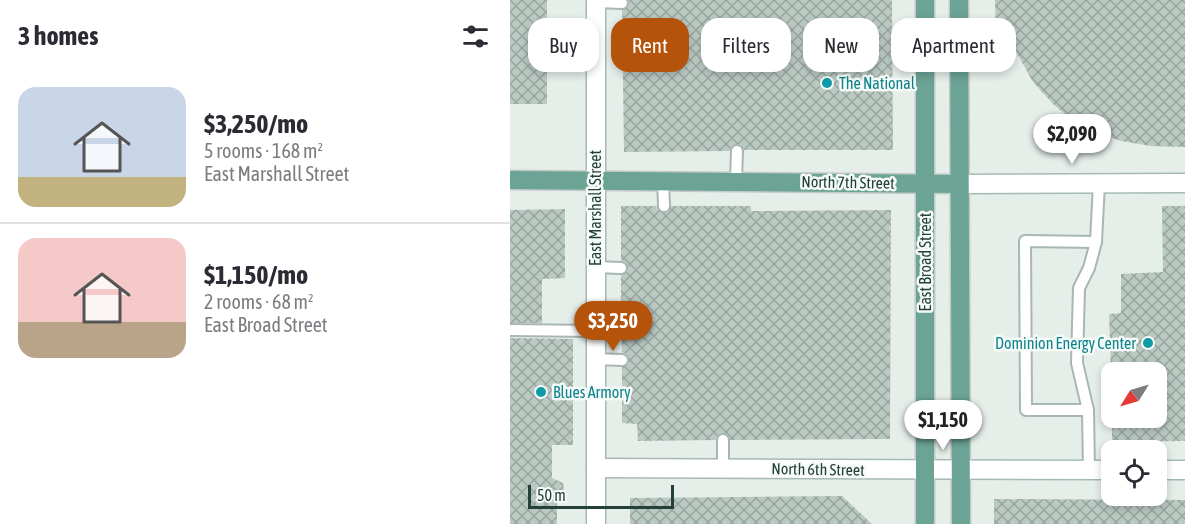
<!DOCTYPE html>
<html lang="en">
<head>
<meta charset="utf-8">
<style>
	body { margin:0; font-family:"Asap Condensed",sans-serif; background:#f2f2f3; color:#2b2b33; height:100vh; display:flex; flex-direction:column; font-size:22px; white-space:nowrap }
	* { box-sizing:border-box; margin:0 }
	p { font-size:20px; color:#7c7c81 }
	.icon { flex:none; width:33px; height:33px; fill:none; stroke:currentColor; stroke-width:2; stroke-linecap:round; stroke-linejoin:round }
	.map { position:relative; flex:1; overflow:hidden }
	.sheet { display:flex; flex-direction:column; background:#fff; width:510px }
	.sheet>* { flex:none }
	.top-card { position:absolute; left:18px; top:18px; width:567px; height:54px; display:flex; gap:12px }
	.needle { width:39px; rotate:233deg }
	.buttons { position:absolute; left:591px; top:362px; display:grid; gap:12px }
	.buttons a { display:grid; place-items:center; width:66px; height:66px; border-radius:12px; background:#fff; box-shadow:0 3px 9px #0003; font-size:30px }
	.scale { position:absolute; left:18px; bottom:15px; width:146px; box-sizing:border-box; padding-left:6px; border:3px solid #244139; border-top:0; font-size:16px; line-height:21px; white-space:nowrap; color:#244139; -webkit-text-stroke:4px #f6fbf8; paint-order:stroke }
	.price { position:absolute; translate:-50% -51px; padding:0 14px; border-radius:21px; background:#fff; color:#222; font-size:20px; line-height:39px; filter:drop-shadow(0 2px 3px #0008) }
	.price::after { content:''; position:absolute; left:50%; top:36px; width:18px; height:14px; margin-left:-9px; background:inherit; clip-path:polygon(0 0,100% 0,50% 100%) }
	.price.on { background:#b45309; color:#fff }
	ul { padding:0; list-style:none }
	li { display:flex; align-items:center; gap:18px; height:150px; padding:0 18px }
	li+li { border-top:2px solid #e1e1e2 }
	li span { display:grid; place-items:center; flex:none; width:168px; height:120px; border-radius:18px; color:#555 }
	li>.icon { margin-inline-start:auto }
	span .icon { width:72px; height:72px; fill:#fffc; stroke-width:1 }
	li b { font-size:26px }
	h2 { display:flex; justify-content:space-between; align-items:center; height:72px; padding:0 18px; font-size:26px }
	.tag { padding:0 21px; border-radius:18px; background:#fff; box-shadow:0 3px 9px #0003; font-size:21px; line-height:54px }
	.tag.on { background:#b45309; color:#fff }
	main { display:flex; flex:1; min-height:0 }
	.map>svg:first-child { display:block }
	.building { fill:url(#building-cross-hatch) }
	.lines { fill:none; stroke-linecap:round; stroke-linejoin:round }
	.lane-casing { stroke:#a8b7b1; stroke-width:14 }
	.secondary-casing { stroke:#a4bab2; stroke-width:21 }
	.primary-casing { stroke:#c2cac8; stroke-width:21 }
	.lane { stroke:#fff; stroke-width:10 }
	.secondary { stroke:#fff; stroke-width:18 }
	.primary { stroke:#6ba394; stroke-width:18 }
	.culture-dot { fill:#0f9aa8; stroke:#f6fbf8; stroke-width:2 }
	.labels { text-anchor:middle; stroke-width:5; stroke-linejoin:round; paint-order:stroke }
	.culture-label { font-size:16px; fill:#0d838f; stroke:#f6fbf8; text-anchor:start }
	.street-label { font-size:16px; fill:#244139; stroke:#f6fbf8 }
</style>
</head>
<body>
<main>
<section class="sheet">
<h2>3 homes<svg class="icon" aria-label="filters" viewBox="0 0 24 24"><path d="M4 7h16M4 17h16"/><circle cx="9" cy="7" r="2"/><circle cx="15" cy="17" r="2"/></svg></h2>
<ul>
<li><span style="background:linear-gradient(#c9d6e8 75%,#c2b280 0)"><svg class="icon" aria-label="home" viewBox="0 0 24 24"><path d="M3 11l9-7 9 7M6 9v11h12V9"/></svg></span><div><b>$3,250/mo</b><p>5 rooms · 168 m²</p><p>East Marshall Street</p></div></li>
<li><span style="background:linear-gradient(#f6c9c9 70%,#b9a48a 0)"><svg class="icon" aria-label="home" viewBox="0 0 24 24"><path d="M3 11l9-7 9 7M6 9v11h12V9"/></svg></span><div><b>$1,150/mo</b><p>2 rooms · 68 m²</p><p>East Broad Street</p></div></li>
</ul>
</section>
<div class="map">
<svg width="675" height="524" viewBox="0 0 675 524">
	<defs>
		<pattern id="building-cross-hatch" width="8" height="8" patternUnits="userSpaceOnUse" patternTransform="scale(1.5)"><rect width="8" height="8" fill="#bbc9c3"/><path d="M0 0l8 8M0 8l8-8" fill="none" stroke="#98a59f"/></pattern>
	</defs>
	<rect width="100%" height="100%" fill="#e6eeea"/>
	<!-- building -->
	<g class="building">
		<rect x="0" y="0" width="37" height="104"/>
		<path d="M119,0H382L383,150H234L231,145L227,144L221,147L220,151L114,152L112,10L118,7Z"/>
		<path d="M485,0H675V147L641,146L611,141L581,131L555,114L543,104L523,82L503,46L486,45Z"/>
		<path d="M111,206H146L148,210L154,213L158,212L161,206H241V211L381,210L380,439L220,440L217,434L212,433L207,436L206,440L128,441L127,424L112,423V367L118,364L119,360L116,354L112,352L111,322L117,320L118,315L116,309L111,308V275L117,272L118,268L115,262L111,260Z"/>
		<path d="M652,206H675V441L602,442V417H646V372H601L599,314L611,313V274L653,272Z"/>
		<path d="M55,209V278L32,279V323H0V210Z"/>
		<path d="M0,338L63,339V445H42V478L53,483L55,497L47,502V524H0Z"/>
		<path d="M332,496L362,524H120V498Z"/>
		<path d="M484,499L675,500V524H484Z"/>
	</g>
	<g class="lines">
		<!-- lane casing -->
		<g class="lane-casing">
			<g id="lane">
				<path d="M86,2L112,3"/>
				<path d="M153,180L154,206"/>
				<path d="M226,181L227,151"/>
				<path d="M85,267L111,268"/>
				<path d="M85,313L111,315"/>
				<path d="M0,330L85,331"/>
				<path d="M85,359L112,360"/>
				<path d="M578,410L567,363L569,288L579,268L586,242"/>
				<path d="M213,440V468"/>
				<path d="M579,470L578,410H516L515,241L586,242L589,183"/>
			</g>
		</g>
		<!-- secondary casing -->
		<g class="secondary-casing">
			<g id="secondary">
				<path d="M86,0V524"/>
				<path d="M449,184L675,183"/>
				<path d="M86,468L602,470"/>
				<path d="M646,470H675"/>
			</g>
		</g>
		<!-- primary casing -->
		<g class="primary-casing">
			<g id="primary">
				<path d="M415,0V524"/>
				<path d="M449,0L451,524"/>
				<path d="M0,180L449,184"/>
			</g>
		</g>
		<!-- lane -->
		<use href="#lane" class="lane"/>
		<!-- secondary -->
		<use href="#secondary" class="secondary"/>
		<!-- primary -->
		<use href="#primary" class="primary"/>
	</g>
	<!-- markers -->
	<g class="culture-dot">
		<circle cx="317" cy="83" r="6"/>
		<circle cx="638" cy="343" r="6"/>
		<circle cx="31" cy="392" r="6"/>
	</g>
	<g class="labels">
		<!-- culture labels -->
		<g class="culture-label">
			<text x="329" y="89">The National</text>
			<text x="626" y="349" text-anchor="end">Dominion Energy Center</text>
			<text x="43" y="398">Blues Armory</text>
		</g>
		<!-- street labels -->
		<g class="street-label">
			<text transform="translate(338 182) rotate(1)" y="6">North 7th Street</text>
			<text transform="translate(85 208) rotate(-90)" y="6">East Marshall Street</text>
			<text transform="translate(415 262) rotate(-90)" y="6">East Broad Street</text>
			<text transform="translate(308 469) rotate(1)" y="6">North 6th Street</text>
		</g>
	</g>
</svg>
<div class="buttons">
<a><svg class="needle" viewBox="-14 -14 28 28"><path d="M0-13l5 13h-10z" fill="#e53935"/><path d="M0 13l5-13h-10z" fill="#7c7c81"/></svg></a>
<a><svg class="icon" aria-label="locate" viewBox="0 0 24 24"><circle cx="12" cy="12" r="6"/><path d="M12 2v4M12 18v4M2 12h4M18 12h4"/></svg></a>
</div>
<div class="scale">50 m</div>
<b class="price" style="left:562px;top:165px">$2,090</b>
<b class="price on" style="left:103px;top:352px">$3,250</b>
<b class="price" style="left:433px;top:451px">$1,150</b>
<div class="top-card">
<a class="tag">Buy</a>
<a class="tag on">Rent</a>
<a class="tag">Filters</a>
<a class="tag">New</a>
<a class="tag">Apartment</a>
</div>
</div>
</main>
</body>
</html>
